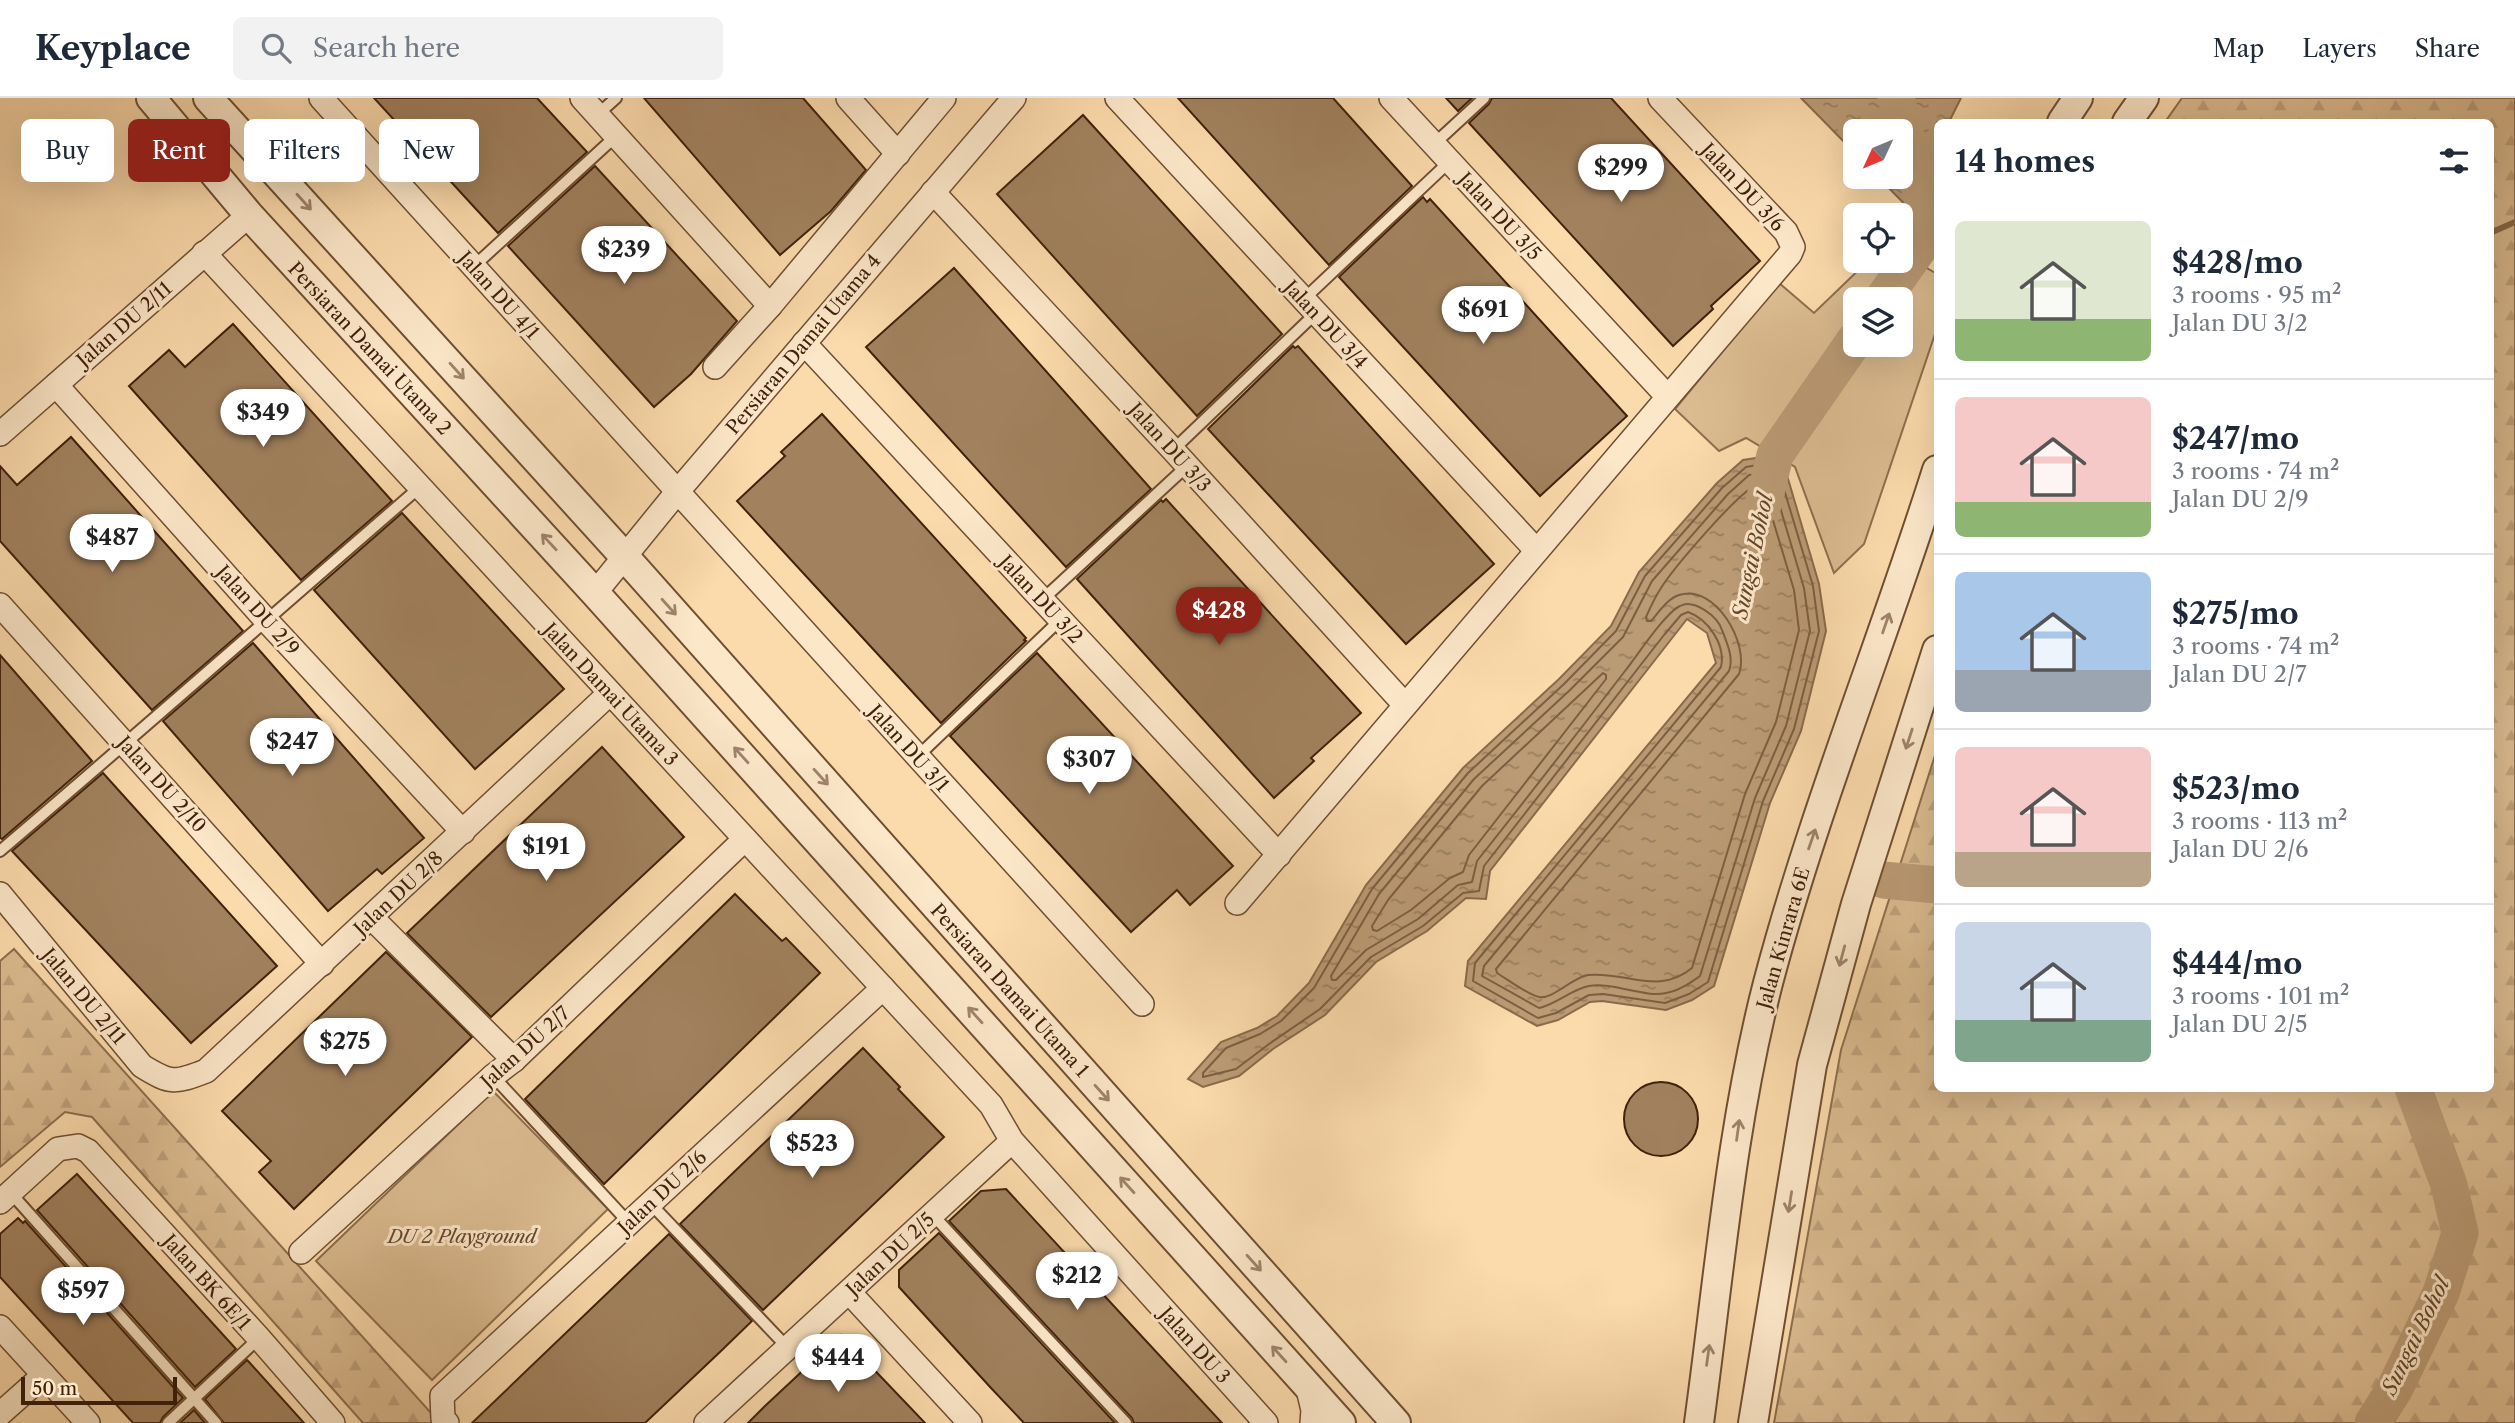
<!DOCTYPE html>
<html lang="en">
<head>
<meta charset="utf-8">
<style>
	body { margin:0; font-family:"Libre Caslon Text",serif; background:#f2f2f3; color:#1f2937; height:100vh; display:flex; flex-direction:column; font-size:26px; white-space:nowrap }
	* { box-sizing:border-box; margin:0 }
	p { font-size:23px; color:#747a83 }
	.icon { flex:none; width:38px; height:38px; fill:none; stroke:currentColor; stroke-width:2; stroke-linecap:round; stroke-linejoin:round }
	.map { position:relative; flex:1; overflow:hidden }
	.side { position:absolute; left:1934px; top:21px; width:560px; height:973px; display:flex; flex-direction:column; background:#fff; border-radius:10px; box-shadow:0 7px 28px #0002 }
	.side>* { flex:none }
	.hud { position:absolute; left:21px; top:21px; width:665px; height:63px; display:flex; gap:14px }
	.needle { width:46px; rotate:226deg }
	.buttons { position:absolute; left:1843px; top:21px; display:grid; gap:14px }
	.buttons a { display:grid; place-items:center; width:70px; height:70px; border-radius:10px; background:#fff; box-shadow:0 7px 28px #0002; font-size:35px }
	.scale { position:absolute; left:21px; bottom:18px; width:156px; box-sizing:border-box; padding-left:7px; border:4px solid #40210a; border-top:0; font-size:19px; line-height:24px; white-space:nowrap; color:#40210a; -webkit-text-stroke:5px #fce7c9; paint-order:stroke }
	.price { position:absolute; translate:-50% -60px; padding:0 16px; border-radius:24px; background:#fff; color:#222; font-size:23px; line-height:46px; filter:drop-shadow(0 2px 4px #0008) }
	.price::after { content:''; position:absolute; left:50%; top:42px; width:21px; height:16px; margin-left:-10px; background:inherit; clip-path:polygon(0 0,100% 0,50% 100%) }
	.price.active { background:#8f2418; color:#fff }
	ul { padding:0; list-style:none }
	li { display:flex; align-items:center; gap:21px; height:175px; padding:0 21px }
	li+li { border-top:2px solid #e0e1e3 }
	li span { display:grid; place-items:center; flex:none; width:196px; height:140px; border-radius:10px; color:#555 }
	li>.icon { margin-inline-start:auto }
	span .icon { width:84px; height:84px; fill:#fffc; stroke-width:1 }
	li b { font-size:30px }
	h2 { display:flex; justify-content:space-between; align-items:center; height:84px; padding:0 21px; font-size:30px }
	.chip { padding:0 24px; border-radius:10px; background:#fff; box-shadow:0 7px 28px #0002; font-size:24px; line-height:63px }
	.chip.active { background:#8f2418; color:#fff }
	header { display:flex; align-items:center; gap:42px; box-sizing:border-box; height:98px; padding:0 35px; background:#fff; border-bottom:2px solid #e0e1e3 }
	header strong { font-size:33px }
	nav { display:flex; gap:38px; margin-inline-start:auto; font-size:24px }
	.search { width:490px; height:63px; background:#f2f2f3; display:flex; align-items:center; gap:18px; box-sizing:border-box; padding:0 24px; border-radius:10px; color:#747a83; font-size:26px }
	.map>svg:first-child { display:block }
	.forest { fill:url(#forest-firs); stroke:#8e6e4d; stroke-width:2 }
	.park { fill:#dbbb90; stroke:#8e6e4d; stroke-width:2; fill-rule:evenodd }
	.water { fill:url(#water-ripples); stroke:#8a6a4a; stroke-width:2 }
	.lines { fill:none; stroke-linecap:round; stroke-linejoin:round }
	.shore { stroke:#7e5e40; stroke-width:2 }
	.stream { stroke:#8a6a4a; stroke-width:6 }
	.river { stroke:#bb9b75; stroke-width:37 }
	.building { fill:#a1815e; stroke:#40210a; stroke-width:2 }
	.service-casing { stroke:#6f4f32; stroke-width:14 }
	.minor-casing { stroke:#6f4f32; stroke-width:26 }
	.tertiary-casing { stroke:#6f4f32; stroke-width:32 }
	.service { stroke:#fce7c9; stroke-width:10 }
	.minor { stroke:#fce7c9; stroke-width:23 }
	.tertiary { stroke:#fce7c9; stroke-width:28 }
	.oneway { stroke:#9e846a }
	.labels { text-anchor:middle; stroke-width:6; stroke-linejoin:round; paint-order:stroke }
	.street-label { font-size:19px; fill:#40210a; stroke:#fce7c9 }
	.park-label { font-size:19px; font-style:italic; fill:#67482c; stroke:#fce7c9 }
	.water-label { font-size:21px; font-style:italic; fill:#65462a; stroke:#fce7c9 }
</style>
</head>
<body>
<header>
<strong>Keyplace</strong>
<div class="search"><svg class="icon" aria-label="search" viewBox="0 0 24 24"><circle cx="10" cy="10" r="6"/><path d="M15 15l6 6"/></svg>Search here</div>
<nav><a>Map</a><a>Layers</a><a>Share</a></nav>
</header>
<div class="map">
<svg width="2515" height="1325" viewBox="0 0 2515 1325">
	<defs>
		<pattern id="forest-firs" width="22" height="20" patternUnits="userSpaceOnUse" patternTransform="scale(1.75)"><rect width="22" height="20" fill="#dbbb90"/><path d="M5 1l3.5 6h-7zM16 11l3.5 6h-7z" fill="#bda07b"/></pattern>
		<pattern id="water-ripples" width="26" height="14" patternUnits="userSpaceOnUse" patternTransform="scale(1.75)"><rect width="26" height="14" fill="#bb9b75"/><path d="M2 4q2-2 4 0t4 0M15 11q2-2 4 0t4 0" fill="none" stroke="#997e5e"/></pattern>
	</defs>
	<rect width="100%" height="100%" fill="#fbdaac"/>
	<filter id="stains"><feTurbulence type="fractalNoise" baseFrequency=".00286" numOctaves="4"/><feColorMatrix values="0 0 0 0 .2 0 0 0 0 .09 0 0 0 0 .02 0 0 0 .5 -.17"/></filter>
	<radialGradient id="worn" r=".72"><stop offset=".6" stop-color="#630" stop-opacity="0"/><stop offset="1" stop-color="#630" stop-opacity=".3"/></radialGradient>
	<!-- forest -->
	<g class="forest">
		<path d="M2182,0H2515V1325H1774L1841,952L1937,651V990H2490V24H2165Z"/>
		<path d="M14,851L440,1325H363L92,1019L65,1014L0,1069V863Z"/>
	</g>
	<!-- park -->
	<g class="park">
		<path d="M1901,155L1937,176V230L1864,446L1834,475L1795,369L1746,340L1719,353L1675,311L1779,185L1814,215L1868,163H1900ZM1855,201H1900V247H1855Z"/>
		<path d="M493,993L608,1111L432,1282L316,1163Z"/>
	</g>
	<!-- water -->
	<g class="water">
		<path d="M1801,0H1961L1949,24H1937V131L1931,133L1878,79H1900V33H1855V55Z"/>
		<path d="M1775,357L1786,374L1819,486L1826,533L1801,633L1770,705L1714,888L1692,902L1666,912L1602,903L1590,904L1558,922L1537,928L1465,888L1468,863L1716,565L1707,535L1687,521L1490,773L1486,801L1466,800L1427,833L1376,864L1325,917L1273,951L1239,978L1203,989L1188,981L1221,944L1257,930L1277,918L1309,885L1366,787L1463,670L1559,581L1611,528L1639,474L1717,385L1743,362Z"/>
	</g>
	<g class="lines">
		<!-- shore -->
		<g class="shore">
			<path d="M1769,365L1780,378L1813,488L1819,533L1794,631L1763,703L1708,884L1689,896L1665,905L1603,896L1589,897L1556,915L1538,920L1473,883L1475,865L1721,569C1726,547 1708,521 1688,514L1681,517L1664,537L1484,768L1479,793L1463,795L1423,828L1371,859L1320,911L1269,946L1236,971L1203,979V975L1226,950L1260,936L1281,923L1314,890L1372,791L1468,675L1564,586L1616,533L1645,478L1722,390L1746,369Z"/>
			<path d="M1765,375L1772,382L1804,490L1810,533L1786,628L1755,700L1700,878C1690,885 1679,893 1666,895C1645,900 1613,884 1589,888C1572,891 1557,906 1539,910L1482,878L1484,868L1729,573C1734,560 1727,545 1722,532C1718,519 1694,500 1680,508C1665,515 1637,558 1625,573C1576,637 1527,700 1477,763L1472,784L1458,787L1418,821L1366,852L1336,882H1332L1331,878L1379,796L1474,681L1570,592L1623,539L1652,483L1728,396L1749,377Z"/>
			<path d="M1759,386L1763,389L1794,492L1799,532L1776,624L1745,696L1692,870C1658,898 1627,873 1588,877C1573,879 1552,902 1539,899C1528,897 1507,881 1497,875L1496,871L1739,576C1750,546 1715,485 1679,497C1667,501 1659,514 1651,523H1647L1646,519C1650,510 1655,499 1661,490C1673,471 1741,390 1759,386Z"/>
			<path d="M1603,575L1606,577V581L1469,757L1463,774L1450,780L1411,812L1377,833L1373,832L1372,828L1388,802L1482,688Z"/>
		</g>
		<!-- stream -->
		<path class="stream" d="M2490,135L2515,124"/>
		<!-- river -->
		<g class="river">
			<path d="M1883,201L1931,133L1896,0"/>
			<path d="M1763,407L1775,357L1855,242"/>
			<path d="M1883,782L1937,787"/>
			<path d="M2373,1325L2395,1290L2441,1195L2460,1135L2449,1087L2413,990"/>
		</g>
	</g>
	<!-- building -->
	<g class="building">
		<path d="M374,0H537L587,54L498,135Z"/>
		<path d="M644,0H803L866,72L831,113L780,157Z"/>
		<path d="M1178,0H1333L1412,88L1329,167Z"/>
		<path d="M1446,0H1472L1458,13Z"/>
		<path d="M1492,0H1611L1760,163L1711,208L1713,211L1673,248L1469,25L1489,6Z"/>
		<path d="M1083,17L1282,236L1197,318L997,96Z"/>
		<path d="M595,68L737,223L691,276L654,309L508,148Z"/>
		<path d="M1423,99L1427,104L1430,101L1627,318L1540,398L1339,179Z"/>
		<path d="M954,170L1151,391L1066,469L866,249Z"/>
		<path d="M233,226L392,403L301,482L129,288L169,252L185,269Z"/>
		<path d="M1293,248L1295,250L1298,248L1494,466L1406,546L1208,331Z"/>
		<path d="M822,316L1026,540L1024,542L1026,543L941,625L737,403L785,358L781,354Z"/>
		<path d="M71,339L243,533L152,612L0,443V368L17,387Z"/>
		<path d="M1166,401L1361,615L1311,660L1314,663L1274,700L1077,481L1161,402L1163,404Z"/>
		<path d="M402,415L564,591L475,671L314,492Z"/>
		<path d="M253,545L424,740L382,776L377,771L328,813L163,623Z"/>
		<path d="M1037,555L1233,768L1190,807L1177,792L1131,834L950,638Z"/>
		<path d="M0,557L92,663L2,741L0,740Z"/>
		<path d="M602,649L684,739L491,919L407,835Z"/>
		<path d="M103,675L277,868L191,945L12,753Z"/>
		<path d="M735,796L782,843L786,840L820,875L604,1086L525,1001Z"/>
		<path d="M386,854L472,939L294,1111L259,1074L271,1063L222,1013Z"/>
		<path d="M863,950L900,989L898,991L944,1039L763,1212L680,1126Z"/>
		<circle cx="1661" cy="1021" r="37"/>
		<path d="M77,1076L236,1251L195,1289L37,1112Z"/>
		<path d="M1006,1091L1135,1231L1222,1325H1134L1132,1320L949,1123L981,1093Z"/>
		<path d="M18,1120L23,1125L25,1123L183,1300L163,1319L160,1325H133L0,1179V1136Z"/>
		<path d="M939,1135L1115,1325H1024L991,1290L899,1189V1172Z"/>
		<path d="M669,1136L752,1223L721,1253L645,1325H472Z"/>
		<path d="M841,1237L925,1325H748L765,1308Z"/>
		<path d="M247,1262L249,1264L304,1325H224L205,1301Z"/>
		<path d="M194,1312L205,1325H180Z"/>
	</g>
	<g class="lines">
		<!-- service casing -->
		<g class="service-casing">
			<g id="service">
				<path d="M597,17L616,0"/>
				<path d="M1433,47L1484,0"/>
				<path d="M473,169L616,38"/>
				<path d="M1303,202L1449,64"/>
				<path d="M1173,352L1316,215"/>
				<path d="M1042,502L1187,368"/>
				<path d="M917,659L1060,522"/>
				<path d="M0,753C141,633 280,510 420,389"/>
				<path d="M493,978L629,1125"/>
				<path d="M10,1094L216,1325"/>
				<path d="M650,1105L788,1250"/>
				<path d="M932,1116L1126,1325"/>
				<path d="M168,1325L259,1240"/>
			</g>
		</g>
		<!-- minor casing -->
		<g class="minor-casing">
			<g id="minor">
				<path d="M321,0L1142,906"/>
				<path d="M582,0L770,208"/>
				<path d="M848,0L898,56"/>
				<path d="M1117,0L1536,452"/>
				<path d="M1391,0L1667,298"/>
				<path d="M933,94L1173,352L1405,607"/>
				<path d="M204,155L991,1007L1012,1043L1266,1325"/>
				<path d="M804,245L1279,757"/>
				<path d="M715,269L770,208L944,0"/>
				<path d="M56,287L265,521L463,734"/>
				<path d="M0,336L249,117"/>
				<path d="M595,495L678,393L1014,0"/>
				<path d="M0,507L322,866"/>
				<path d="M0,796L142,968C171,986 175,985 206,973L610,595"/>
				<path d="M1237,805L1790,156L1793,149L1786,134L1660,0"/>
				<path d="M372,820L514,962"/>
				<path d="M0,1104L58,1051L78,1048L88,1053L259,1240L333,1325"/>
				<path d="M301,1154L493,978L514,962L745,741"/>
				<path d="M849,1194L970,1325"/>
				<path d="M0,1229L88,1325"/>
				<path d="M1307,1287L1313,1312L1312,1325"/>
				<path d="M0,1316L44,1277"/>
				<path d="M447,1325L443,1321L442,1298L883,890"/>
				<path d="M706,1325L1012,1043"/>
			</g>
		</g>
		<!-- tertiary casing -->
		<g class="tertiary-casing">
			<g id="tertiary">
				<path d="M151,0L249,117L595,495L1341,1325"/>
				<path d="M208,0L624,458L1396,1325"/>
				<path d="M2062,24L2078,0"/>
				<path d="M2127,24L2144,0"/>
				<path d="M1699,1325C1719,1179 1731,1029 1768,885C1814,711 1883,543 1937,372"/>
				<path d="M1753,1325L1812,967L1856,806L1937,552"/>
			</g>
		</g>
		<!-- service -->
		<use href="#service" class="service"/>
		<!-- minor -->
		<use href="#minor" class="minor"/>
		<!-- tertiary -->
		<use href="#tertiary" class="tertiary"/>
	</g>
	<!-- one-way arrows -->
	<defs><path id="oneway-shaft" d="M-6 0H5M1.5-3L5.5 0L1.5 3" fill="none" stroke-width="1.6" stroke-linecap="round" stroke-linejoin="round" transform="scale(1.75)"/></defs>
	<g class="oneway">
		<use href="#oneway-shaft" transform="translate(304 104) rotate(48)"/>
		<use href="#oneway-shaft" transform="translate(457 273) rotate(48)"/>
		<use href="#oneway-shaft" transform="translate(549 444) rotate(-133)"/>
		<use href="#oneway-shaft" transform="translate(669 509) rotate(48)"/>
		<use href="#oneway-shaft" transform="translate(1886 525) rotate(-71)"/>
		<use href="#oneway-shaft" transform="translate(1909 641) rotate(108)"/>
		<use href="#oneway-shaft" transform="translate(741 657) rotate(-132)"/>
		<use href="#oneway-shaft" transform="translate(821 679) rotate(48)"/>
		<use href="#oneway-shaft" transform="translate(1812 741) rotate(-71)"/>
		<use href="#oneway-shaft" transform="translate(1842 858) rotate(105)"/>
		<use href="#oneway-shaft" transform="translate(975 917) rotate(-132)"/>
		<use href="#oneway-shaft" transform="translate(1102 995) rotate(48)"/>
		<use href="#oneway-shaft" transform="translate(1738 1032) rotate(-82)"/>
		<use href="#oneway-shaft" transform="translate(1127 1087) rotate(-132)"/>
		<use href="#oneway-shaft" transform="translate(1790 1104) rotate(99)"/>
		<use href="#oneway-shaft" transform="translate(1254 1165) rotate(48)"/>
		<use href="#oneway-shaft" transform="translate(1279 1256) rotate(-132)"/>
		<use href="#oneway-shaft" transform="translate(1708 1257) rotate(-82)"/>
	</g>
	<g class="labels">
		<!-- street labels -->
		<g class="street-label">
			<text transform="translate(1743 89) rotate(47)" y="7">Jalan DU 3/6</text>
			<text transform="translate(1500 118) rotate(47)" y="7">Jalan DU 3/5</text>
			<text transform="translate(499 197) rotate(48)" y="7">Jalan DU 4/1</text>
			<text transform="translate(124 226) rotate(-41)" y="7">Jalan DU 2/11</text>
			<text transform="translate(1326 226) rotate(47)" y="7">Jalan DU 3/4</text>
			<text transform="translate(803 246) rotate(-50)" y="7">Persiaran Damai Utama 4</text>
			<text transform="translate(370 250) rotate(47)" y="7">Persiaran Damai Utama 2</text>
			<text transform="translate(1170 349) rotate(48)" y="7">Jalan DU 3/3</text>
			<text transform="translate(1041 501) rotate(47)" y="7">Jalan DU 3/2</text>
			<text transform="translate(258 512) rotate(48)" y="7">Jalan DU 2/9</text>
			<text transform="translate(611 596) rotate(47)" y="7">Jalan Damai Utama 3</text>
			<text transform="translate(909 650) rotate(48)" y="7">Jalan DU 3/1</text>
			<text transform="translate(162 686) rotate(48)" y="7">Jalan DU 2/10</text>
			<text transform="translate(398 795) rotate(-43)" y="7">Jalan DU 2/8</text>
			<text transform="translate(1783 840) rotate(-74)" y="7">Jalan Kinrara 6E</text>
			<text transform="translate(1010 892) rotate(48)" y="7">Persiaran Damai Utama 1</text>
			<text transform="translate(84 898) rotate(50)" y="7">Jalan DU 2/11</text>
			<text transform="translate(525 949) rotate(-42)" y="7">Jalan DU 2/7</text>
			<text transform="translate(662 1094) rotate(-43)" y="7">Jalan DU 2/6</text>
			<text transform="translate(890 1156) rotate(-43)" y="7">Jalan DU 2/5</text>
			<text transform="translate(207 1184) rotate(48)" y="7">Jalan BK 6E/1</text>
			<text transform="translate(1195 1247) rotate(48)" y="7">Jalan DU 3</text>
		</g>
		<!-- park labels -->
		<g class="park-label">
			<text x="462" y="1145">DU 2 Playground</text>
		</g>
		<!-- water labels -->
		<g class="water-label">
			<text transform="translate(1753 458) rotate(-78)" y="7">Sungai Bohol</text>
			<text transform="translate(2416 1238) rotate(-64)" y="7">Sungai Bohol</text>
		</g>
	</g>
	<rect width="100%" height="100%" filter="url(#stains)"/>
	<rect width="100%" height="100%" fill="url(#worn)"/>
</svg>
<div class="buttons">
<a><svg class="needle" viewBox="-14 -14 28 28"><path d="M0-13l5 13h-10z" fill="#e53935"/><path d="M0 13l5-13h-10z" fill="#747a83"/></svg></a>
<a><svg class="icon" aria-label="locate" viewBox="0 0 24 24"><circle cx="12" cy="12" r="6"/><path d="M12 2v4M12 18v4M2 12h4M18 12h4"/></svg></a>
<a><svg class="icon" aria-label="layers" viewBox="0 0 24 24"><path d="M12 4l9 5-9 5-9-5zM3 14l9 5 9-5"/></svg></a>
</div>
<div class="scale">50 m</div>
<b class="price" style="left:1621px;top:106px">$299</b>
<b class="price" style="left:624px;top:188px">$239</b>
<b class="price" style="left:1483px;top:248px">$691</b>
<b class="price" style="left:263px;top:351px">$349</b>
<b class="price" style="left:112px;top:476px">$487</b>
<b class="price active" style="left:1219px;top:549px">$428</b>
<b class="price" style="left:292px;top:680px">$247</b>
<b class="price" style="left:1089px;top:698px">$307</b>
<b class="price" style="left:546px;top:785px">$191</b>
<b class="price" style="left:345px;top:980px">$275</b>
<b class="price" style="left:812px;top:1082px">$523</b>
<b class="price" style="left:1077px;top:1214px">$212</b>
<b class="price" style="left:83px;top:1229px">$597</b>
<b class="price" style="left:838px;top:1296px">$444</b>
<div class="hud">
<a class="chip">Buy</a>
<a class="chip active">Rent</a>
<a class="chip">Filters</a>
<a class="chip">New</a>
</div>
<section class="side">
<h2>14 homes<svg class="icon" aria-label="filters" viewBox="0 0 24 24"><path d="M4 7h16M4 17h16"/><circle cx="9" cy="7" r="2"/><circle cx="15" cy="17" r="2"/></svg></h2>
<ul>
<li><span style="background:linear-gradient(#dfe7d0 70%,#8fb573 0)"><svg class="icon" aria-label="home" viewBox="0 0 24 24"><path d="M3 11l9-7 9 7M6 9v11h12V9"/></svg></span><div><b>$428/mo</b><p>3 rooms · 95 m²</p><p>Jalan DU 3/2</p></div></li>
<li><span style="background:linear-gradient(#f6c9c9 75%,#8fb573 0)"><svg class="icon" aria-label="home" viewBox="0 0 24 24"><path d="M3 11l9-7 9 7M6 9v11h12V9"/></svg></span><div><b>$247/mo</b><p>3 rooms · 74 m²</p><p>Jalan DU 2/9</p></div></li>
<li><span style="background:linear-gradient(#a9c7e8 70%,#9aa5b1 0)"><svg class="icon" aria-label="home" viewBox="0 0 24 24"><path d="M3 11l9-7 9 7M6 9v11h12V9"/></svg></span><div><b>$275/mo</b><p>3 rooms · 74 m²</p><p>Jalan DU 2/7</p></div></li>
<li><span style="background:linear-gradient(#f6c9c9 75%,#b9a48a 0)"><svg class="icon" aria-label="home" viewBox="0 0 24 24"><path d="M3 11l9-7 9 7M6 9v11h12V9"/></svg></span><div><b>$523/mo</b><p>3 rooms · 113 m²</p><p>Jalan DU 2/6</p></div></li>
<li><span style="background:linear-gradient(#c9d6e8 70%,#7fa58c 0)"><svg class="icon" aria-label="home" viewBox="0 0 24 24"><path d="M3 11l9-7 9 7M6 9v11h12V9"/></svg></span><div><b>$444/mo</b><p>3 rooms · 101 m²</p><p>Jalan DU 2/5</p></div></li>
</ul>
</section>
</div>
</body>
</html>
